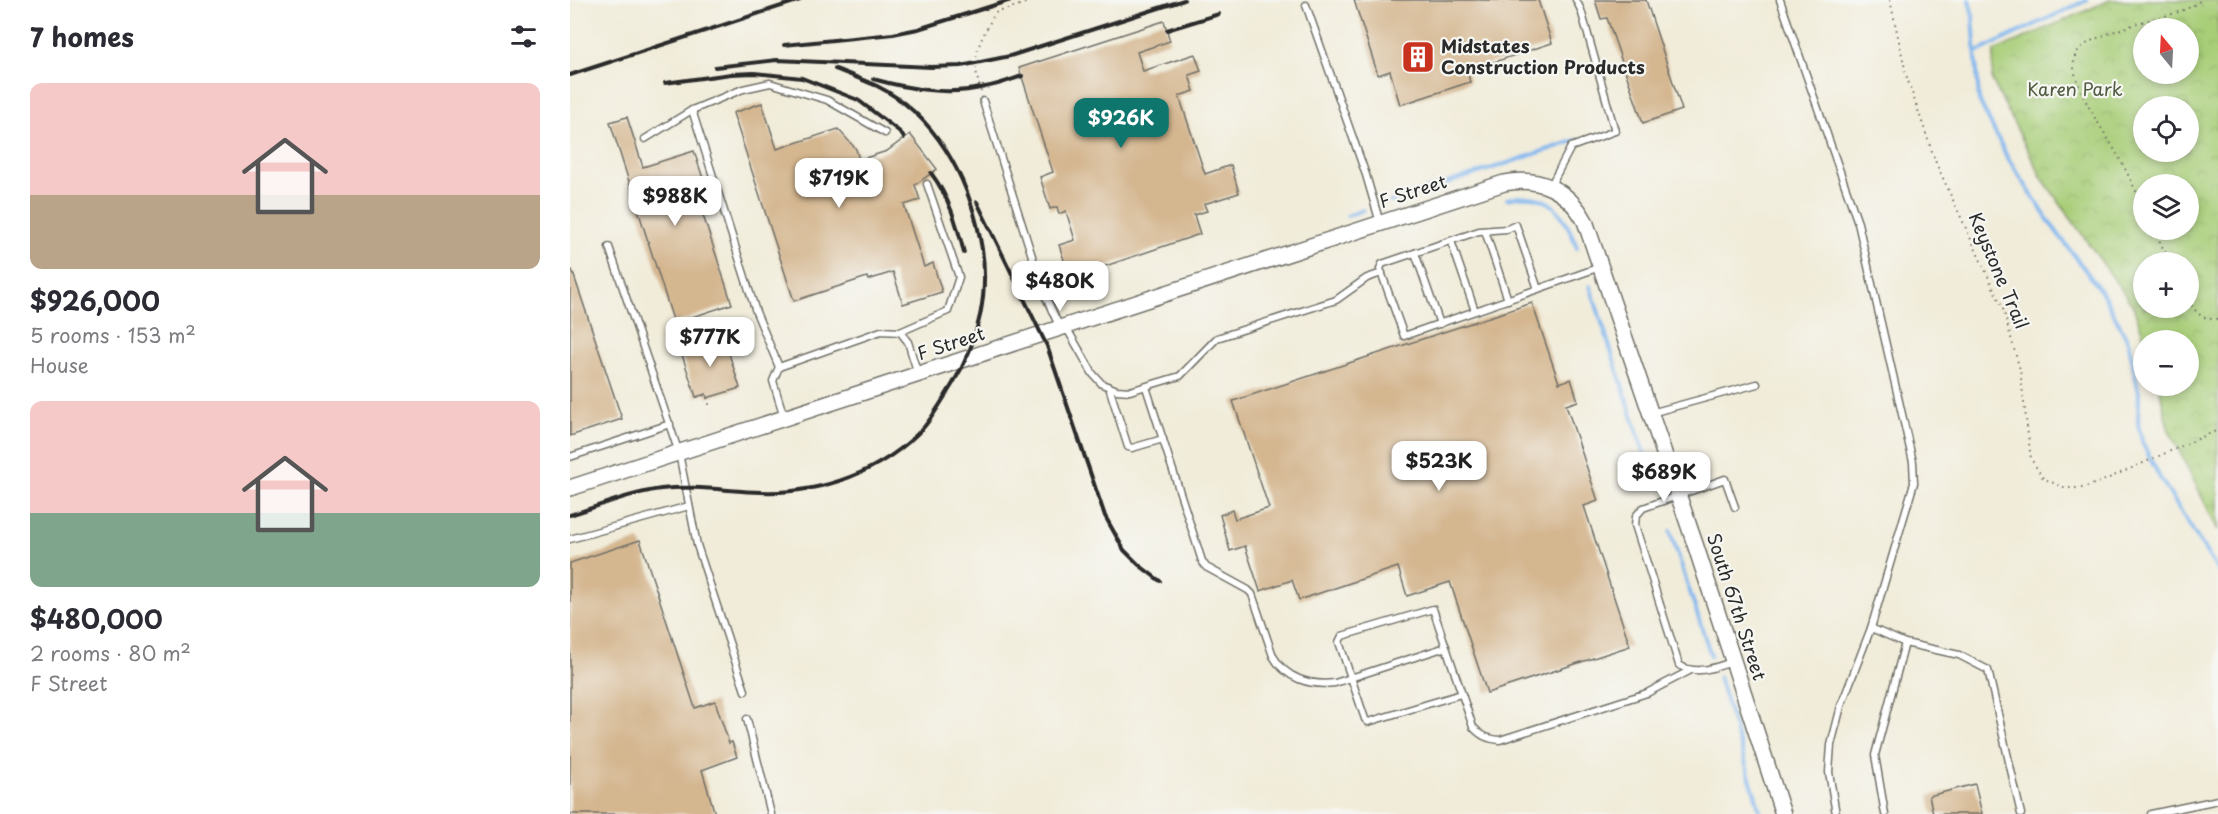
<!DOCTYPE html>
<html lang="en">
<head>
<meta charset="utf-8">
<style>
	body { margin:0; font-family:"Playpen Sans",sans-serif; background:#f7f7f7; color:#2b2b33; height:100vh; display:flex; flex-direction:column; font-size:22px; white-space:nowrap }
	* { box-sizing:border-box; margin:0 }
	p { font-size:20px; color:#7c7c81 }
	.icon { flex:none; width:33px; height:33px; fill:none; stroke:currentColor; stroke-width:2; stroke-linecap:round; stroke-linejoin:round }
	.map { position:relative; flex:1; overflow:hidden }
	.side { display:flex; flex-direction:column; background:#fff; width:570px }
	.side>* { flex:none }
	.needle { width:39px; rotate:342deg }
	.buttons { position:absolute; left:1563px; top:18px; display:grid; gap:12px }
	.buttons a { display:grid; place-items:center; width:66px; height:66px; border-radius:50%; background:#fff; box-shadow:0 3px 9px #0003; font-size:30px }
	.price { position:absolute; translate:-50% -51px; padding:0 14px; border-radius:12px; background:#fff; color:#222; font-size:20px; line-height:39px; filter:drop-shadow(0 2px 3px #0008) }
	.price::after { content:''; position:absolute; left:50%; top:36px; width:18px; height:14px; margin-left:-9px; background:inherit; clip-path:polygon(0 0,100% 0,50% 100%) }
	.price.on { background:#0f766e; color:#fff }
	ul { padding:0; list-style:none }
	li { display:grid; align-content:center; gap:12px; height:318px; padding:0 30px }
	li span { display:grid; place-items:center; height:186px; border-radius:12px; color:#555 }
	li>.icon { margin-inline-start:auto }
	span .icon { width:108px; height:108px; fill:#fffc; stroke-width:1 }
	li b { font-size:26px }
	h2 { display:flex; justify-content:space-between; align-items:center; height:72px; padding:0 30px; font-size:26px }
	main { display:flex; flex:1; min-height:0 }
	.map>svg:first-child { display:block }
	.park { fill:url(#park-crowns); stroke:#6a7c52; stroke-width:1.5; fill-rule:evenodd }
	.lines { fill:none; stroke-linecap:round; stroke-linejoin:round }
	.stream { stroke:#7fb6ee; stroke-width:4 }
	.building { fill:#d4b68f }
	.service-casing { stroke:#706f68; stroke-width:9 }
	.tertiary-casing { stroke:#706f68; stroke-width:18 }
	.path { stroke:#706f68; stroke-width:2; stroke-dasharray:1.5 4.5; stroke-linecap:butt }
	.service { stroke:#fff; stroke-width:6 }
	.tertiary { stroke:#fff; stroke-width:15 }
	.rail { stroke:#2b2b2b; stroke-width:4 }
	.labels { text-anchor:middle; stroke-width:4.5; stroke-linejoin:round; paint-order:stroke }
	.poi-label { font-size:18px; font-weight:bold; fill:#2b2b2b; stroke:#f6f6f2; text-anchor:start }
	.park-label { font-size:18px; fill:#505c42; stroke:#f6f6f2 }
	.street-label { font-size:18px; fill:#2b2b2b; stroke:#f6f6f2 }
</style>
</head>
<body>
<main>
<section class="side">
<h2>7 homes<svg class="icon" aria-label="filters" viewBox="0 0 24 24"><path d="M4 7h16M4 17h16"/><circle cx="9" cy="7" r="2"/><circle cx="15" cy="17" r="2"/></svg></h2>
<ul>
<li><span style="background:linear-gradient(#f6c9c9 60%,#b9a48a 0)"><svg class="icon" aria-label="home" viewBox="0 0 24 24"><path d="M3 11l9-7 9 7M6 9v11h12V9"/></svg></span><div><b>$926,000</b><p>5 rooms · 153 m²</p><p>House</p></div></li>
<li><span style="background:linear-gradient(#f6c9c9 60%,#7fa58c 0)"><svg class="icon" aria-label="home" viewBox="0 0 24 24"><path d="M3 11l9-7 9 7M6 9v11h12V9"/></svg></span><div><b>$480,000</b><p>2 rooms · 80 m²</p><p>F Street</p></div></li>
</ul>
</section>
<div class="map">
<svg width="1648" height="814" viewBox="0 0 1648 814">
	<defs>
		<pattern id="park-crowns" width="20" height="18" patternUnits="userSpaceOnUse" patternTransform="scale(1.5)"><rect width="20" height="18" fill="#a8ce78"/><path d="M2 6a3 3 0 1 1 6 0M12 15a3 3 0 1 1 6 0" fill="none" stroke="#91b168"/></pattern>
	</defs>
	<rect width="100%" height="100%" fill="#f6f6f2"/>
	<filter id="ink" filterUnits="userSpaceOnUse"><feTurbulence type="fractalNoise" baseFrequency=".0167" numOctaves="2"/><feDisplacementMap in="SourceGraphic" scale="12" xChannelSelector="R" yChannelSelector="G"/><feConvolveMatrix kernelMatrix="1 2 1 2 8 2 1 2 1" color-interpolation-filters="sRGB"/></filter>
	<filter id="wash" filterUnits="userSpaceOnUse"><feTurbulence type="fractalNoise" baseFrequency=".008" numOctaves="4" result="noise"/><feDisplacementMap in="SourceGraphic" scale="24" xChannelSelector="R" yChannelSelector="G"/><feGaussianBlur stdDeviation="1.35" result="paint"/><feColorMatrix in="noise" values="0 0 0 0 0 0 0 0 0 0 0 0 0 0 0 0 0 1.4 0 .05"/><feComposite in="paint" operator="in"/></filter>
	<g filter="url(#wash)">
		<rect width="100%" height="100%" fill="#f1ecd9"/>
		<!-- park -->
		<path class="park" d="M1540,0H1648V530L1598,428L1589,386H1618V340H1575L1563,306L1472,178L1422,80L1424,51ZM1574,28H1618V74H1574ZM1574,106H1618V152H1574ZM1574,184H1618V230H1574ZM1574,262H1618V308H1574Z"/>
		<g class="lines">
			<!-- stream -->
			<g class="stream">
				<path d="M1399,0L1403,16L1409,100L1436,155L1480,223L1533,294L1558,341L1569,393L1568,424L1573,444L1590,478L1648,571"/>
				<path d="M1407,52L1517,0"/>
				<path d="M937,199C980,189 994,212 1007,248"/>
				<path d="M820,202L1007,140"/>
				<path d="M777,216L793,210"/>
				<path d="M1020,286L1084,483"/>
				<path d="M1100,531L1141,656"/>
				<path d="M1149,677L1191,814"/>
			</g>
		</g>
		<g id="blocks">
			<!-- building -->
			<g class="building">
				<path d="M784,0H968L982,43L897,71L900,82L830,105L820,71L808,75Z"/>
				<path d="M1025,0H1076L1112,110L1073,123L1037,18L1031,19Z"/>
				<path d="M594,21L600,41L567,52L573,71L625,54L631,71L619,75L624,91L609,96L635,174L661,165L669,193L634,204L637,211L624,215L630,234L500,278L489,245L505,240L496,211L489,214L487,207L480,209L470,177L483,172L449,68Z"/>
				<path d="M192,103L207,149L268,129L286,149L289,160L317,151L340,134L367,169L345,185L350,200L334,205L354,267L363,263L372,292L333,304L323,272L298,280L297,277L224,301L163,113Z"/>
				<path d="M57,117L73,167L124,151L141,203L130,206L162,304L104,323L40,122Z"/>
				<path d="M2,270L52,419L0,436V271Z"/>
				<path d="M962,303L989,383L1001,379L1008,401L996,405L1028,501L1014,506L1060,646L917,693L880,582L837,596L828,567L729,600L722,580L690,591L675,546L660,551L650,515L662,510L665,519L699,508L663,401Z"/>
				<path d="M153,335L170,388L137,398L136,394L126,397L110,349Z"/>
				<path d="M70,540L125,708L145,701L159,743L162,742L167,757L132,770L145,814H0V563Z"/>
				<path d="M1405,784L1412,814H1363L1359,796Z"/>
			</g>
		</g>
	</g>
	<g filter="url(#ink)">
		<use href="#blocks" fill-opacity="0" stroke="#706f68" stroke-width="1.5"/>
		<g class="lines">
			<!-- service casing -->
			<g class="service-casing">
				<g id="service">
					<path d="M1210,0L1288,223L1343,462L1344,483L1301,628L1271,706L1261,745L1259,772L1266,814"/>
					<path d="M736,5L796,175L810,223"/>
					<path d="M413,101L473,291L490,328"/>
					<path d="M75,139L122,110"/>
					<path d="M981,185L1001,147L1045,131L1011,10L1006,0"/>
					<path d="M915,231L938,300"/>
					<path d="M881,241L905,311"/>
					<path d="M39,247L109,453L127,545L175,691"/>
					<path d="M845,253L870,324"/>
					<path d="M968,289L834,336L810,269L812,264L909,231L937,229L946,225L968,289L1030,267"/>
					<path d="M496,327L523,374L532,384L547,390L560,391L610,376L647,338L766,300L797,278L812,273"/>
					<path d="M330,332L378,311L389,277L357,184"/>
					<path d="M209,367L186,312L122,110L173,89L200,83L257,100L315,133"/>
					<path d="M539,387L558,447L562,448L593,439"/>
					<path d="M576,387L632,561L636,567L678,590L682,594L703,656C716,679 740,686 765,683L876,647L903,727C911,736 918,739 930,740L1077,693L1119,671"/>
					<path d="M1081,413L1187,384"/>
					<path d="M214,417L203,381L209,367L311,331L330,332L338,342L348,374"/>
					<path d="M0,457L100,424"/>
					<path d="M0,539L119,506"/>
					<path d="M1301,628L1335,643"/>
					<path d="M876,647L863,609L772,636L769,642L795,719L798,722L891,694"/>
					<path d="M1163,662C1144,667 1127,676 1109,665L1065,525L1066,516L1073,508L1155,479L1165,507"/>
					<path d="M177,719L201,814"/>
					<path d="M1315,814L1305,755L1335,643L1389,655L1418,670L1451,814"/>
					<path d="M1581,814L1648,800"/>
				</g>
			</g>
			<!-- tertiary casing -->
			<g class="tertiary-casing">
				<path id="tertiary" d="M0,488L934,183C969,176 998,190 1015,221L1125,544L1213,814"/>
			</g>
			<!-- path -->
			<g class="path">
				<path d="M1320,0L1337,78L1366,163L1433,309L1450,370L1461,459L1473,478L1494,488H1513L1530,482L1648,430"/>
				<path d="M411,92C400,56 408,45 425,13L465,0"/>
				<path d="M1574,208C1565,190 1557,171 1547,154C1536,133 1494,78 1506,54C1513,40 1547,31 1562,25C1584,17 1613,15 1631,0"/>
				<path d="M1584,230L1600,262"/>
				<path d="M1618,300C1626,313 1632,320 1648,319"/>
				<path d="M127,397L136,395L140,407"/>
			</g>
			<!-- service -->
			<use href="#service" class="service"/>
			<!-- tertiary -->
			<use href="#tertiary" class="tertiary"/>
			<!-- rail -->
			<g class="rail">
				<path d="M597,30L649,14"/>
				<path d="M214,45L323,34L348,29L441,0"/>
				<path d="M145,67L207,60L361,67L391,66L440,56L614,0"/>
				<path d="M0,75L230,0"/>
				<path d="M303,79C339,89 378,96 415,87C428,85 440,80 452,76"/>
				<path d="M95,83L161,74L184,73L232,78L288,100L330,132L334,138"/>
				<path d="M361,173C379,197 387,224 394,253"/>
				<path d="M407,202L477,346L535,516L554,550L569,565L590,581"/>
				<path d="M0,515C30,506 60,493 91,489C124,485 158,491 191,492C251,494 313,472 354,427C365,414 373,399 382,385C409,342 421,289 410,238C398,177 365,115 307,86C293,80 279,74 265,69"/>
			</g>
		</g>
	</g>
	<!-- icons -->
	<defs>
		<g id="building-square" transform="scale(1.725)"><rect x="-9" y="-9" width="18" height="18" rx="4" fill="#c8321e" stroke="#f6f6f2"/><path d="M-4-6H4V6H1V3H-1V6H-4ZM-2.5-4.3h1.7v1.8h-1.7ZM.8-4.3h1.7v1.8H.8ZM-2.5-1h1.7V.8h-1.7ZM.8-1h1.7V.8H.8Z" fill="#fff"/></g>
	</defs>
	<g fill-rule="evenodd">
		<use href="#building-square" x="848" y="57"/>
	</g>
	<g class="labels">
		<!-- poi labels -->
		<g class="poi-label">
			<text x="871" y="53">Midstates<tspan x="871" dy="21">Construction Products</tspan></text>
		</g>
		<!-- park labels -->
		<g class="park-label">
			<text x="1505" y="96">Karen Park</text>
		</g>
		<!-- street labels -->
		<g class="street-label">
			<text transform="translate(843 192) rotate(-18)" y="6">F Street</text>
			<text transform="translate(1428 271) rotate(67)" y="6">Keystone Trail</text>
			<text transform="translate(381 344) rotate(-18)" y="6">F Street</text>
			<text transform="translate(1166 607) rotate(72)" y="6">South 67th Street</text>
		</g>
	</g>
</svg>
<div class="buttons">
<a><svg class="needle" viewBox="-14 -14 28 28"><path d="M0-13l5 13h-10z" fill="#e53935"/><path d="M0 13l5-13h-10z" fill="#7c7c81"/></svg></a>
<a><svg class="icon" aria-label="locate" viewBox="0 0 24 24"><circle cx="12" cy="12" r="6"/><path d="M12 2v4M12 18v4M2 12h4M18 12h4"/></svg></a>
<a><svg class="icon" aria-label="layers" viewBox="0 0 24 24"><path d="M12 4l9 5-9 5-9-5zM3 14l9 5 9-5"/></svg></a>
<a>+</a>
<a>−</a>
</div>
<b class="price on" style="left:551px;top:149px">$926K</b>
<b class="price" style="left:269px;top:209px">$719K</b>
<b class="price" style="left:105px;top:227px">$988K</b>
<b class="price" style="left:490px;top:312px">$480K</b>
<b class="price" style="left:140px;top:368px">$777K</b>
<b class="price" style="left:869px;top:492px">$523K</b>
<b class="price" style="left:1094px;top:503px">$689K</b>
</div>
</main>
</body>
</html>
